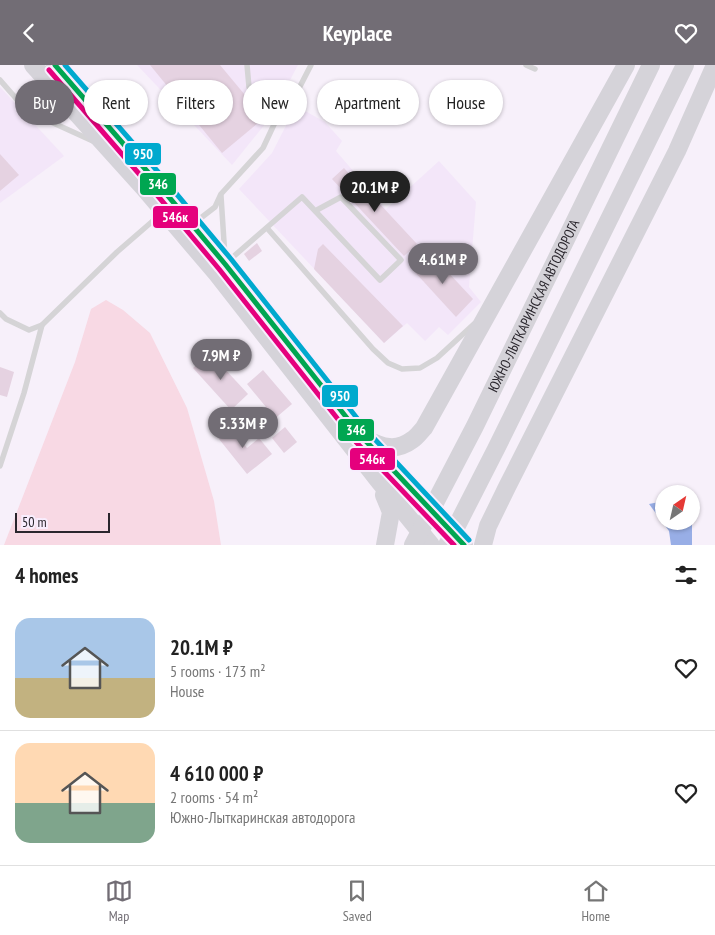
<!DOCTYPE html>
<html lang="en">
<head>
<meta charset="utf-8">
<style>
	body { margin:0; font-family:"PT Sans Narrow",sans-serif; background:#f6f6f6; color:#222; height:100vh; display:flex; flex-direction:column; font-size:19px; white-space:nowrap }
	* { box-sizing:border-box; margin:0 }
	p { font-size:16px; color:#767676 }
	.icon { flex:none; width:28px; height:28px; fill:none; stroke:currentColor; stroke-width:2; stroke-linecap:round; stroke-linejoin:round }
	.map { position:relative; height:480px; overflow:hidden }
	.sheet { display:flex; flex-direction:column; background:#fff; flex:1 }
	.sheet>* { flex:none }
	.top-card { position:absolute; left:15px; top:15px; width:685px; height:45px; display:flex; gap:10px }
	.needle { width:32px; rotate:34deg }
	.tools { position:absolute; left:655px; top:420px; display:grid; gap:10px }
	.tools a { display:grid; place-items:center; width:45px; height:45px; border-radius:50%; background:#fff; box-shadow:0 1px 4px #0004; font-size:25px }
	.scale { position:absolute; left:15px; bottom:12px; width:95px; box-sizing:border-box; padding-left:5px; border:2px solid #2a262d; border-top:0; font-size:14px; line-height:18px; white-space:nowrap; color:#2a262d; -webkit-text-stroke:4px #f8edfd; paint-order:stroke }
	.price { position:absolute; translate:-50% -42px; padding:0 11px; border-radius:18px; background:#726d75; color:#fff; font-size:16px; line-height:32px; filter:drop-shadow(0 1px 2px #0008) }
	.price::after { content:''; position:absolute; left:50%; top:30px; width:15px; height:11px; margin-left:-8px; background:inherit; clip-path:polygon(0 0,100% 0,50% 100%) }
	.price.selected { background:#222; color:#fff }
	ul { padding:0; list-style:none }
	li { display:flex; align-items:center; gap:15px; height:125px; padding:0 15px }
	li+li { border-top:1px solid #e0e0e0 }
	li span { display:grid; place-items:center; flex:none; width:140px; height:100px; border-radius:15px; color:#555 }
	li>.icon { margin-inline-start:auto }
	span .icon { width:60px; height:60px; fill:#fffc; stroke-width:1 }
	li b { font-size:21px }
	h2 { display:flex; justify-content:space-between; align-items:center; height:60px; padding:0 15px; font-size:21px }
	.tag { padding:0 18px; border-radius:22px; background:#fff; box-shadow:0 1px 4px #0004; font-size:18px; line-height:45px }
	.tag.selected { background:#726d75; color:#fff }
	header { display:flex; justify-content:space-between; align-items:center; height:65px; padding:0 15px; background:#726d75; color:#fff; font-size:22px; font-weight:700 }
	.dock { display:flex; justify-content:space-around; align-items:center; height:70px; border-top:1px solid #e0e0e0; background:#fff; font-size:14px; color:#767676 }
	.dock a { display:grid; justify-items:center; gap:2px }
	.dock .selected { color:#726d75 }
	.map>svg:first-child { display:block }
	.built { fill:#f3e6f9 }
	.green { fill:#f8d9e4 }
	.water { fill:#98aee6 }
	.building { fill:#e5d2e1 }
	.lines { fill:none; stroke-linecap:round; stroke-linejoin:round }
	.lane { stroke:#d5d4d6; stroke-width:5.5 }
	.primary { stroke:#d5d3d9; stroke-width:18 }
	.bus-1-casing { stroke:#f8edfd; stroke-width:9 }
	.bus-2-casing { stroke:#f8edfd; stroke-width:9 }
	.bus-3-casing { stroke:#f8edfd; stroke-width:9 }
	.bus-1 { stroke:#00a651; stroke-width:5 }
	.bus-2 { stroke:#e5007d; stroke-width:5 }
	.bus-3 { stroke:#00a9ce; stroke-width:5 }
	.labels { text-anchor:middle; stroke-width:5; stroke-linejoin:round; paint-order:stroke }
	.street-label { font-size:14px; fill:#2a262d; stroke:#f8edfd }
	.line-badge { stroke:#f8edfd; stroke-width:2 }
	.badge-label { font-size:14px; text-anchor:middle; font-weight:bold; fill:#fff }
</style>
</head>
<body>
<header><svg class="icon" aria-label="back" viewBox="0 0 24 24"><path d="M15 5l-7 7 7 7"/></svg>Keyplace<svg class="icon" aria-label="heart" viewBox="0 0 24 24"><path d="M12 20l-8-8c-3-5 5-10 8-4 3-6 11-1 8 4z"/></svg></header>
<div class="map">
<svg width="715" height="480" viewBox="0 0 715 480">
	<rect width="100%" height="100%" fill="#f7f0fa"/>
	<!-- built -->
	<g class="built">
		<path d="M137,0H298L270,53L232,100Z"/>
		<path d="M0,22L64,91L0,138Z"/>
		<path d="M296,41L325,57L342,76L336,86L386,144L439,96L476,137L469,222L481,237L448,270L439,262L425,276L407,258L384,278L239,124L272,88Z"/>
	</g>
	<!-- green -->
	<path class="green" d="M106,235L123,245L150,268L187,343L214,436L221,480H4L75,297L91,244Z"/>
	<!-- water -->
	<path class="water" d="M664,436V456L692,457V480H671L669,466L649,439Z"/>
	<!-- building -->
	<g class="building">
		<path d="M150,0H220L264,53L222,88Z"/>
		<path d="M0,89L19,110L0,126Z"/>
		<path d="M344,103L376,139L378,137L417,179L404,191L332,114Z"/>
		<path d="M257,178L262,186L249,196L244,189Z"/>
		<path d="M323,179L403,261L384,278L314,204L318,184Z"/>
		<path d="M430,188L473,234L456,252L413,205Z"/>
		<path d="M210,288L248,329L231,345L193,303Z"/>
		<path d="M0,302L14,307L7,332L0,330Z"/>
		<path d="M263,305L292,339L272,356L263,345L266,342L247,319Z"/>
		<path d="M227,358L247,383L259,373L272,389L247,409L215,369Z"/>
		<path d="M285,362L297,377L284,388L272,373Z"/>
	</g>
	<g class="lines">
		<!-- lane -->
		<g class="lane">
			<path d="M247,0L249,22L278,51"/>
			<path d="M526,0L535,4"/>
			<path d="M0,15L27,46L95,77"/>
			<path d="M221,131L225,192"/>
			<path d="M193,159L215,142L221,129L263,83L278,51L294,33L311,0"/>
			<path d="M267,163L373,284L388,298L402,304L420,303L437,293L474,259"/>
			<path d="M226,198L302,132L380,215L401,195L341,132L315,146"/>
			<path d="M0,248L6,254L29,265L42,260L117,187L162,148"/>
			<path d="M0,401L24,328L42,260"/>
		</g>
		<!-- primary -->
		<g class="primary">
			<path d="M33,0L143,122L217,209L378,415L431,480"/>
			<path d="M55,0L153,113L225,199L362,372L464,480"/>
			<path d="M366,374C382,382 396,387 412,375C417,372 420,367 424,363L626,0"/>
			<path d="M384,430L391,447L385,480"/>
			<path id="s1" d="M413,480L475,361L651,0"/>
			<path d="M447,480L496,384L685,0"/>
			<path d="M483,480L488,461L507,422L677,86L715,0"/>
		</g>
		<!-- bus-1 casing -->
		<g class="bus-1-casing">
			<path id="bus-1" d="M55,0L153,113L225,199L362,372L464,480"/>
		</g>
		<!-- bus-2 casing -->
		<g class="bus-2-casing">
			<path id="bus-2" d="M49,5L147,118L219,204L356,377L454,480"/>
		</g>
		<!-- bus-3 casing -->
		<g class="bus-3-casing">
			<path id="bus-3" d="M65,0L159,108L231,194L368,367L469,475"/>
		</g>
		<!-- bus-1 -->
		<use href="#bus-1" class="bus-1"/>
		<!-- bus-2 -->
		<use href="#bus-2" class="bus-2"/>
		<!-- bus-3 -->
		<use href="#bus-3" class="bus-3"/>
	</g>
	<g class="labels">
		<!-- street labels -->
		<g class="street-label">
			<text dy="5" stroke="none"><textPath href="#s1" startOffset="268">ЮЖНО-ЛЫТКАРИНСКАЯ АВТОДОРОГА</textPath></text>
		</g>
	</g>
	<g class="line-badge">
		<rect x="124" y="77" width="38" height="24" rx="5" fill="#00a9ce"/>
		<rect x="139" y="107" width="38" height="24" rx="5" fill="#00a651"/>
		<rect x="152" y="140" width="47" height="24" rx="5" fill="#e5007d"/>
		<rect x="321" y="319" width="38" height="24" rx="5" fill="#00a9ce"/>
		<rect x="337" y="353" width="38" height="24" rx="5" fill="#00a651"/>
		<rect x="349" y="382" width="47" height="24" rx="5" fill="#e5007d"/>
	</g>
	<g class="badge-label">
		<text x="143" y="94">950</text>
		<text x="158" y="124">346</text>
		<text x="175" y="157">546к</text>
		<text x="340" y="336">950</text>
		<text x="356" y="370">346</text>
		<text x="372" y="399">546к</text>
	</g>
</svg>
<div class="tools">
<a><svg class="needle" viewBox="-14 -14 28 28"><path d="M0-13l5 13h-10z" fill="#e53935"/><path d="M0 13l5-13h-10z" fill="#767676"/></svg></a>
</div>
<div class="scale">50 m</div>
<b class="price selected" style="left:375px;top:148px">20.1M ₽</b>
<b class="price" style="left:443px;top:220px">4.61M ₽</b>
<b class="price" style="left:221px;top:316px">7.9M ₽</b>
<b class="price" style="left:243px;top:384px">5.33M ₽</b>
<div class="top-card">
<a class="tag selected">Buy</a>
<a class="tag">Rent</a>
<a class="tag">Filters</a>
<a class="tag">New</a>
<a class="tag">Apartment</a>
<a class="tag">House</a>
</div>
</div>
<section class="sheet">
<h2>4 homes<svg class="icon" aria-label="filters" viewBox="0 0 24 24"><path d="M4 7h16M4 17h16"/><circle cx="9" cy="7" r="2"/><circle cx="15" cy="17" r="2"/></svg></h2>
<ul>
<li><span style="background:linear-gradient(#a9c7e8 60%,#c2b280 0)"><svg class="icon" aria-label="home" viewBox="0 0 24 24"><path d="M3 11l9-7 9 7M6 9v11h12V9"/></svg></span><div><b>20.1M ₽</b><p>5 rooms · 173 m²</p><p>House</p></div><svg class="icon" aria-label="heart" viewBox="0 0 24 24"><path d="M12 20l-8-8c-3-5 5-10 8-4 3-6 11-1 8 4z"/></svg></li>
<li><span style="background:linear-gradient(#ffd9b3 60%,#7fa58c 0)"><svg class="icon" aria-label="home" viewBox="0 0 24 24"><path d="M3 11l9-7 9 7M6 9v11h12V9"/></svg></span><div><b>4 610 000 ₽</b><p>2 rooms · 54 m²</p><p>Южно-Лыткаринская автодорога</p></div><svg class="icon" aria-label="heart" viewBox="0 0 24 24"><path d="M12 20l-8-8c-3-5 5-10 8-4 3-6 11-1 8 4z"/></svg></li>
</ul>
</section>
<nav class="dock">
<a class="selected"><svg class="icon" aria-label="map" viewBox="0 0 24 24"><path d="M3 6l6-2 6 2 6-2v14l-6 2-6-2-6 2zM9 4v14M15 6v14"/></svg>Map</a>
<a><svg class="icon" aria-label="saved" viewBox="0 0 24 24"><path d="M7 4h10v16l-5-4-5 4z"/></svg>Saved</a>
<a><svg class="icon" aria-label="home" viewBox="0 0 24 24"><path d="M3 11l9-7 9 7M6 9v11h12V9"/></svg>Home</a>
</nav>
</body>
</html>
